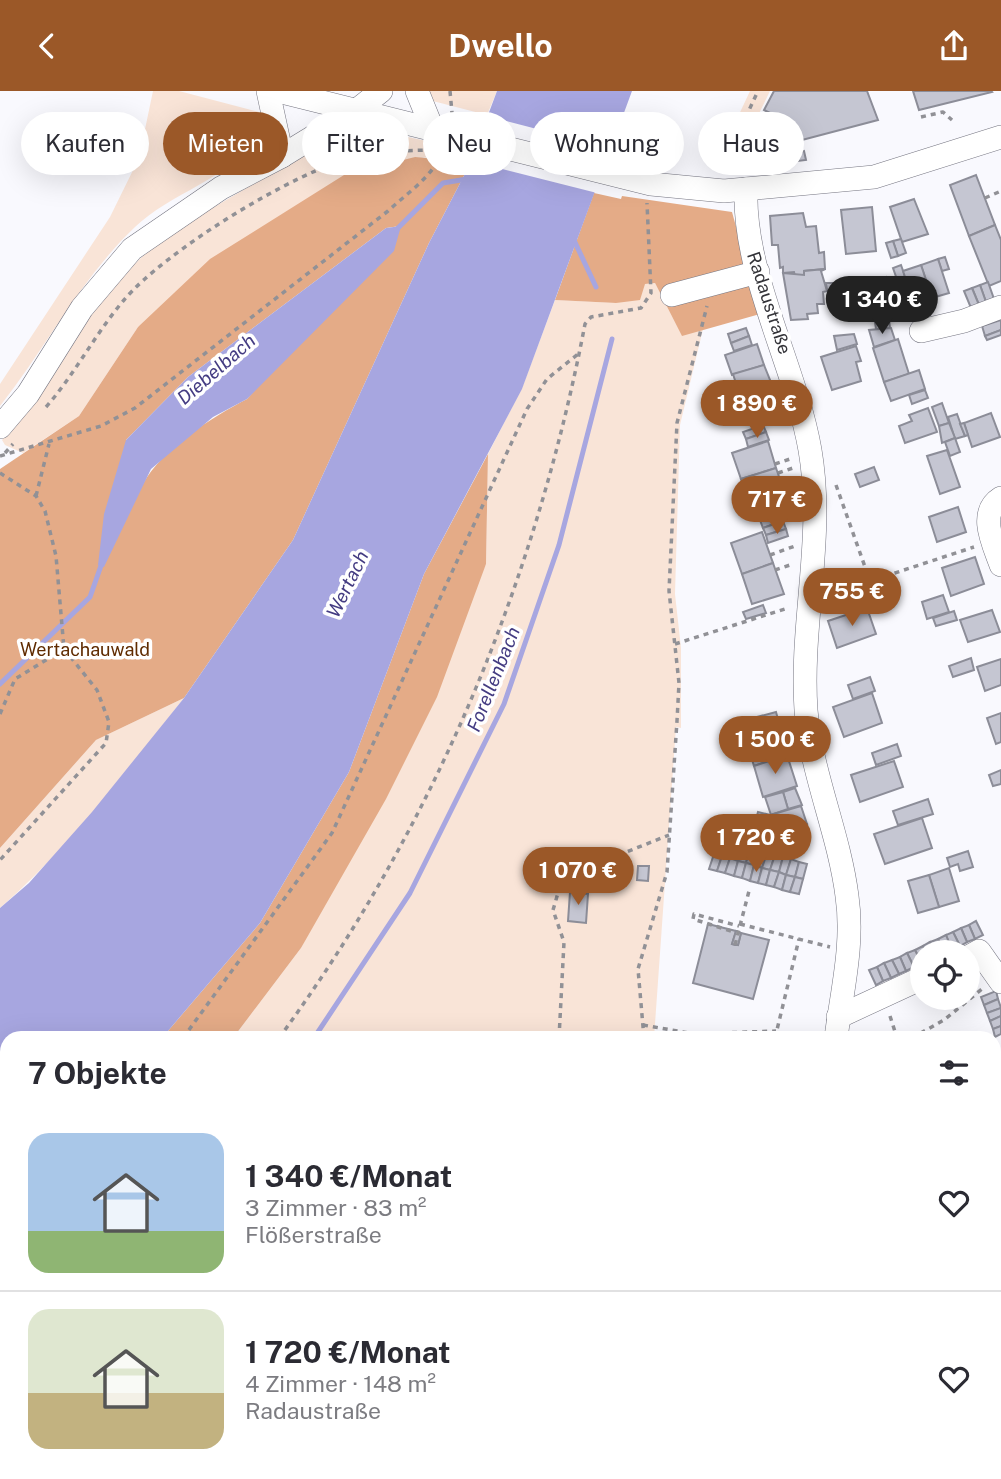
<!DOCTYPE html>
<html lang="de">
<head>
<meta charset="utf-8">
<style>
	body { margin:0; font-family:"Public Sans",sans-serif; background:#f7f7f7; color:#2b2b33; height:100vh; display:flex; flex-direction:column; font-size:26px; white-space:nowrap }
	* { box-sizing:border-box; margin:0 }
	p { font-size:23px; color:#7c7c81 }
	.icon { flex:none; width:38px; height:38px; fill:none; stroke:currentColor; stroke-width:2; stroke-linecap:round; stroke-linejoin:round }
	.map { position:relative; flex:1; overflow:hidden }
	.panel { position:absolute; left:0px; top:940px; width:1001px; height:450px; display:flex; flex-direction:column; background:#fff; border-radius:21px 21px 0 0; box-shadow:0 7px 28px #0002 }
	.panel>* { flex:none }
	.guide { position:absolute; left:21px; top:21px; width:959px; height:63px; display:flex; gap:14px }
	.tools { position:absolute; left:910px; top:849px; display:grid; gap:14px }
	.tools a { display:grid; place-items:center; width:70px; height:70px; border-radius:50%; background:#fff; box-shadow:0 7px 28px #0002; font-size:35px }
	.price { position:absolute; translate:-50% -60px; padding:0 16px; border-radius:24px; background:#9b5828; color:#fff; font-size:23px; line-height:46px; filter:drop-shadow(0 2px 4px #0008) }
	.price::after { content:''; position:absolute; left:50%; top:42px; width:21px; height:16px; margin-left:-10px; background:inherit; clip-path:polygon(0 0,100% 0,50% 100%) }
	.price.current { background:#222; color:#fff }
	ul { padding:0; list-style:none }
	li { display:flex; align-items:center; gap:21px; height:175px; padding:0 28px }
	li+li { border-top:2px solid #e1e1e2 }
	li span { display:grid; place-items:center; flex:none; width:196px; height:140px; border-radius:21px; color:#555 }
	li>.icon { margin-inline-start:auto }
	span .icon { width:84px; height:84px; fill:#fffc; stroke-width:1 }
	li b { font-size:30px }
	h2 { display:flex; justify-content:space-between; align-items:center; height:84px; padding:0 28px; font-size:30px }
	.chip { padding:0 24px; border-radius:32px; background:#fff; box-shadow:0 7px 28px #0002; font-size:24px; line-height:63px }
	.chip.current { background:#9b5828; color:#fff }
	header { display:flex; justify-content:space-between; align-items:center; height:91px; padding:0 28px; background:#9b5828; color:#fff; font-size:32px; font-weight:700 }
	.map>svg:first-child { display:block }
	.green { fill:#f9e4d7 }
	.forest { fill:#e4ab87; fill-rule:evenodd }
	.water { fill:#a7a6e0 }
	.pier { fill:#f9f9fe }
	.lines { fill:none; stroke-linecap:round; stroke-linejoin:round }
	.stream { stroke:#a7a6e0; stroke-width:5 }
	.building { fill:#c5c6d2; stroke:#8c8d98; stroke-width:2 }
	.minor-casing { stroke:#757581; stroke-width:24 }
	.path { stroke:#919196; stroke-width:3.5; stroke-dasharray:5 5; stroke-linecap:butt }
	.minor { stroke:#fff; stroke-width:23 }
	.labels { text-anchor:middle; stroke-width:7; stroke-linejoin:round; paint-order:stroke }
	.street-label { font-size:18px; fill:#333338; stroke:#fff }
	.park-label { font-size:18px; fill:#5f2b00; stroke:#fff }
	.water-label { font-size:19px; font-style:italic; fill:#443c82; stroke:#fff }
</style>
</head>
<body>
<header><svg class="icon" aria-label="back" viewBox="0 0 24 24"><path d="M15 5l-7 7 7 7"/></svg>Dwello<svg class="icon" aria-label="share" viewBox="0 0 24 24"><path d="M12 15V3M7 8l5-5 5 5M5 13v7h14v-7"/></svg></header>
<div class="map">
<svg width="1001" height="1388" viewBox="0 0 1001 1388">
	<rect width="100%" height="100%" fill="#f9f9fe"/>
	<!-- green -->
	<g class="green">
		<path d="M153,0H179L259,21L264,37C237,86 174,99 135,136C81,187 46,257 0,315V293L110,126L139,67Z"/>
		<path d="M423,0H497L487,24L425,8Z"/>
		<path d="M750,0H770L731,80L713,79Z"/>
		<path d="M380,40L431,51L433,67L415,66L138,236L79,325L23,362L5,354L2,349L36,308L92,221L124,183L163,146L286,74L352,42Z"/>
		<path d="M655,192L682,244L703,238L680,334L675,503L681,557V637L676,636L654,947H233L301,857L486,473L488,363L522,297L555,209L616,212L645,193Z"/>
		<path d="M184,607C126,680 70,756 0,817V757L96,649Z"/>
		<path d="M7,1094V1147L0,1152V1099Z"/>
		<path d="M1001,1342V1388H984L981,1383L994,1382V1343Z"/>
		<path d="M209,1382L243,1388H36V1383Z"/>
	</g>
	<!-- forest -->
	<g class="forest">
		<path d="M415,66C434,67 450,73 469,75L429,152L293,449L184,607L96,649L0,757V378L79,325L138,236L210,168L344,84ZM400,135L247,308C212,326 162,358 143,393L126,349L188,286L386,137Z"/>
		<path d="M594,102L621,108L622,105L732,121L760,223L682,245L655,192L645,193L640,209L616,212L555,209Z"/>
		<path d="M488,363L486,473L437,606L386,708L301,857L233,947H162L260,832L349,681L424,483Z"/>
		<path d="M7,1147V1382L36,1383V1388H0V1152Z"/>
	</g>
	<!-- water -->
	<g class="water">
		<path d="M497,0H632L522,298L424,483L349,681L260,832L162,947H7V1094L0,1099V817L29,792L92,721L184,607L293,449L429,152L469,75Z"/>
		<path d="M401,135L394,160L247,308L213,326L151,378L104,476L98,474L104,423L126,349L188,286L386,137Z"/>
	</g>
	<!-- pier -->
	<path class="pier" d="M483,24L614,58L597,102L467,69Z"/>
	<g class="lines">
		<!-- stream -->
		<g class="stream">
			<path d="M396,139L443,92L467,88"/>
			<path d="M572,145L596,196"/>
			<path d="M0,593L90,506L103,469"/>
			<path d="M314,947L410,802L504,613L559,454L612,248"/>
			<path d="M0,1296L7,1290"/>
		</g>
	</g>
	<!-- building -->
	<g class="building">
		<path d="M774,0H867L878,29L764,59L780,27L764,19Z"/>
		<path d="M913,0H991L992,1L919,19Z"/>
		<path d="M804,60L806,69L798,70L796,62Z"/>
		<path d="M976,84L995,134L969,145L950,94Z"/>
		<path d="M914,108L928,143L902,151L890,116Z"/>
		<path d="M872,116L876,160L846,163L841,119Z"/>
		<path d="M803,122L806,136L816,135L819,162L824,161L825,178L804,180V184L795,185L794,181L783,182V176L780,177L778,154H772L770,125Z"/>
		<path d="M995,134L1001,149V190L989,195L969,145Z"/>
		<path d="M901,148L906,162L898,165L893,150Z"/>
		<path d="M893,150L898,165L891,167L886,152Z"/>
		<path d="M945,166L949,178L942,180L938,168Z"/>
		<path d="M938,168L949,202L932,207L921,174Z"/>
		<path d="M901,174L908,194L900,197L893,177Z"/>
		<path d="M921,174L932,207L914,213L903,180Z"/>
		<path d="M825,178L821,180L827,200L823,201L824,213H817L818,222L807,223L808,228L791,229L783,182L804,184V180Z"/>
		<path d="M886,186L894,209L867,218L859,196Z"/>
		<path d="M988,191L994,208L986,211L980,194Z"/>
		<path d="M826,192H835V198L827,199Z"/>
		<path d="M980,194L986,211L979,214L972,197Z"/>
		<path d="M972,197L979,214L971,217L964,200Z"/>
		<path d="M889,229L890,237L876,238L875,231Z"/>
		<path d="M1001,229V239L985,245L982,235Z"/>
		<path d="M746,237L749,245L731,252L728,243Z"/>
		<path d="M891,237L895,249L874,256L869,239Z"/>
		<path d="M1001,239V244L987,249L985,245Z"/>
		<path d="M854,243L857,253L837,259L834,245Z"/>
		<path d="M749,245L752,254L734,260L731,252Z"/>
		<path d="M898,248L909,283L884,291L873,257Z"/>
		<path d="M757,253L764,274L732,284L725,264Z"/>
		<path d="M856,255L861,270L856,271L861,290L832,299L821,266Z"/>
		<path d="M764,274L772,294L740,305L733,283Z"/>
		<path d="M919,279L925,298L891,310L884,291Z"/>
		<path d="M772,294L778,315L746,326L739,306Z"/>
		<path d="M925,299L928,307L912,313L909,304Z"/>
		<path d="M942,312L949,332L939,335L932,316Z"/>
		<path d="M773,317L777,329L759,335L755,324Z"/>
		<path d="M928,317L937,341L905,352L899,335L912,330L909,324Z"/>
		<path d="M991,322L1000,346L972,356L964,332Z"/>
		<path d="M957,323L965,345L955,348L948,326Z"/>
		<path d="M949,332L955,347L942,352L939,335Z"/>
		<path d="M964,332L968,344L965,345L960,333Z"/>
		<path d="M763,334L766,341L746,348L743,341Z"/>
		<path d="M766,341L769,349L748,356L746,348Z"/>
		<path d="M955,347L960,361L950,365L945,351Z"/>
		<path d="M768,350L776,377L741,388L732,362Z"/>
		<path d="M947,359L960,396L940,403L927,365Z"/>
		<path d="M874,376L879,389L860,396L855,383Z"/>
		<path d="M776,377L785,403L750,415L741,388Z"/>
		<path d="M775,406L777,414L757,421L755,413Z"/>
		<path d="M777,414L780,422L760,429L757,421Z"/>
		<path d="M958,416L966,441L937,451L929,426Z"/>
		<path d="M781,422L783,430L763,437L760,429Z"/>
		<path d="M783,430L786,438L766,444L763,437Z"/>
		<path d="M786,438L788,445L768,452L766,444Z"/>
		<path d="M762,441L773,472L742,483L731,452Z"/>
		<path d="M975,466L984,493L951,505L942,477Z"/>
		<path d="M773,472L784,503L752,513L742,483Z"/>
		<path d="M869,496L873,507L865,510L867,514L851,520L845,505Z"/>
		<path d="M943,504L949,521L927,528L922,511Z"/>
		<path d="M763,514L766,522L746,528L743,521Z"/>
		<path d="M867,517L876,543L837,557L828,530Z"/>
		<path d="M992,519L1000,541L968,551L960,529Z"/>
		<path d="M954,520L957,529L936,535L933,527Z"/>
		<path d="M971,567L974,579L953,586L949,575Z"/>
		<path d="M1001,568V594L985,600L977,576Z"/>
		<path d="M870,586L875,600L853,608L848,594Z"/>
		<path d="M872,602L882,632L844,646L833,616Z"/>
		<path d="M776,621L779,632L760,637L757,626Z"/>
		<path d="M1001,622V651L996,653L987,627Z"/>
		<path d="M777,633L782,649L749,659L743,644Z"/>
		<path d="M782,649L787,664L754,675L749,659Z"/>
		<path d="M897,653L901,665L876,674L872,662Z"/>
		<path d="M787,664L797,695L763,706L754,675Z"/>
		<path d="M894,670L903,696L860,711L851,684Z"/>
		<path d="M1001,679V693L993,695L989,684Z"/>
		<path d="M795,697L802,714L788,718L783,701Z"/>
		<path d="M783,701L788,718L771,724L765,706Z"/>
		<path d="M928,708L933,723L898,734L893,720Z"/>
		<path d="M801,715L807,733L770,724Z"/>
		<path d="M758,721L766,723L763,738L754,736Z"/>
		<path d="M766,723L775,725L771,740L763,738Z"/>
		<path d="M775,725L783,727L779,742L771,740Z"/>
		<path d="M783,727L791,729L787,744L779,742Z"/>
		<path d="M922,727L932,757L885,773L874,743Z"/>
		<path d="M791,729L799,731L796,746L787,744Z"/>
		<path d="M799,731L807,733L804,748L796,746Z"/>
		<path d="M718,747L726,750L722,765L714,763Z"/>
		<path d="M726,750L734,752L730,767L722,765Z"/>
		<path d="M734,752L742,755L738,770L730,767Z"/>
		<path d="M742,755L750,757L746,772L738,770Z"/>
		<path d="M750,757L758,759L754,774L746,772Z"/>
		<path d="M758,759L767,762L762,777L754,774Z"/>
		<path d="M968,760L973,776L960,780L958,773L950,776L947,767Z"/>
		<path d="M767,762L775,764L770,779L762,777Z"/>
		<path d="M714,763L722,765L717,780L709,778Z"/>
		<path d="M775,764L783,766L779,781L770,779Z"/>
		<path d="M722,765L730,767L725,782L717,780Z"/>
		<path d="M783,766L791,768L786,784L779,781Z"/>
		<path d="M730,767L738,770L734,785L725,782Z"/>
		<path d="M791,768L799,771L795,786L786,784Z"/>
		<path d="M738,770L746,772L742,787L734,785Z"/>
		<path d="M799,771L807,773L803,788L795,786Z"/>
		<path d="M746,772L754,774L750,790L742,787Z"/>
		<path d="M754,774L762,777L758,792L750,790Z"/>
		<path d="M638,775H649L648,790L637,789Z"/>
		<path d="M762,777L770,779L766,794L758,792Z"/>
		<path d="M949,777L959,810L939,816L929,784Z"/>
		<path d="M770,779L779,781L774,796L766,794Z"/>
		<path d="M779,781L786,784L782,799L774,796Z"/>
		<path d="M786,784L795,786L790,801L782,799Z"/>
		<path d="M929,784L939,816L918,822L908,790Z"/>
		<path d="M795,786L803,788L799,803L790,801Z"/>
		<path d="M570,801L588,803L586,832L568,830Z"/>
		<path d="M976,830L983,844L975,848L969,834Z"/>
		<path d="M708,833L736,840L732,853L735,854H738L741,842L769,849L753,908L693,892Z"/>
		<path d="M969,834L975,848L967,851L961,837Z"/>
		<path d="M961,837L967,851L960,855L953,841Z"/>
		<path d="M736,840L741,842L738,854L732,853Z"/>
		<path d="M953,841L960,855L952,859L946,844Z"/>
		<path d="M946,844L952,859L944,861L938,848Z"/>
		<path d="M938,848L944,861H935L930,851Z"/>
		<path d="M930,851L935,861H925L923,855Z"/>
		<path d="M923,855L925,861H922V873L915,859Z"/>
		<path d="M915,859L922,873L914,876L907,862Z"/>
		<path d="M907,862L914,876L906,880L900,866Z"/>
		<path d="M900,866L906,880L899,883L892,869Z"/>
		<path d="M892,869L899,883L891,887L884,872Z"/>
		<path d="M884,872L891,887L883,890L877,876Z"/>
		<path d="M877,876L883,890L876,894L869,879Z"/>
		<path d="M996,900L998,908L984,914L981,906Z"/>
		<path d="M998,908L1001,917L987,922L984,914Z"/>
		<path d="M1001,917V925L990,930L987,922Z"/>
		<path d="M1001,925V935L993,938L990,930Z"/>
		<path d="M1001,935V943L995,946L993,938Z"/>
		<path d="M1001,1046V1082L994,1083V1048Z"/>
		<path d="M1001,1255V1290L994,1288Z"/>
	</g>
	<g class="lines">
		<!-- minor casing -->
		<g class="minor-casing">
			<g id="minor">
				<path d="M268,0L282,65"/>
				<path d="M278,0L651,93L724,100L874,86L1001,46"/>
				<path d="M417,0L432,37"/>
				<path d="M746,98C743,184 795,273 810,359C825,446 800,532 806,619C811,682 839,742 847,805C854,853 842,899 836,947"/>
				<path d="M672,204L758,181"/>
				<path d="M921,240L964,230L1001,216"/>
				<path d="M0,336L28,303L82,217L132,158L221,97L282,65L357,19L381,0"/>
				<path d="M1001,407C977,422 994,454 1001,474"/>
				<path d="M968,866L979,860L1001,891"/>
				<path d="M838,926L922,887"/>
				<path d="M994,1191H1001"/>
			</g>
		</g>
		<!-- path -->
		<g class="path">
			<path d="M450,0L452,22"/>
			<path d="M921,26L943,21L952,29"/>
			<path d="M720,81L758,0"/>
			<path d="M985,107L1001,100"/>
			<path d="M46,316C75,283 95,243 124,209C165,160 295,80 357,65C380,60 403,60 426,59"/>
			<path d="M5,362L13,353"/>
			<path d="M0,365L101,335L135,317L388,120C406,103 435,84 442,60"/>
			<path d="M775,373L793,367"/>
			<path d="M0,382L36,405L45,420L56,465L64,558L97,599L109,631L106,652L0,769"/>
			<path d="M778,382L793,377"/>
			<path d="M836,394L870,490"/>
			<path d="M36,405L49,353"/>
			<path d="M770,464L795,455"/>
			<path d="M775,479L793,473"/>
			<path d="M828,504L974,456"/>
			<path d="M675,553L788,517"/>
			<path d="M0,623L15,588L64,558"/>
			<path d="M740,833L830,856"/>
			<path d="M731,840L693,828L694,823L739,835"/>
			<path d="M735,854L749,800"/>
			<path d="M890,925L897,947"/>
			<path d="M643,934L694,943L776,940"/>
			<path d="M183,947L332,742L527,318L547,288L578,263"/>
			<path d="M279,947C434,736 536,489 585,233L591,226L641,217L651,202L647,112"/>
			<path d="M559,947L564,851L553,819L558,802L589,776L669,744"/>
			<path d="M644,947L638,878L667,781L677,630L679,592L669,500L677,332L707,215"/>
			<path d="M775,947L799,848"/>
			<path d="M912,947L944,929L982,898"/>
			<path d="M0,1144L7,1138"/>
			<path d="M1001,1227V1230"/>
			<path d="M0,1256L7,1250"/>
			<path d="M830,1382L840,1388"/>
		</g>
		<!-- minor -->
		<use href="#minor" class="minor"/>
	</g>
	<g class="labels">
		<!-- street labels -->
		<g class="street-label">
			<text transform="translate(769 212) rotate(72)" y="6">Radaustraße</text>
		</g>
		<!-- park labels -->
		<g class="park-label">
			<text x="85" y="565">Wertachauwald</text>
		</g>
		<!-- water labels -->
		<g class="water-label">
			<text transform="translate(216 278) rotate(-41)" y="7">Diebelbach</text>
			<text transform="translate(347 493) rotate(-64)" y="7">Wertach</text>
			<text transform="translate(493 588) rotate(-68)" y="7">Forellenbach</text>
		</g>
	</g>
</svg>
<div class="tools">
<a><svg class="icon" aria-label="locate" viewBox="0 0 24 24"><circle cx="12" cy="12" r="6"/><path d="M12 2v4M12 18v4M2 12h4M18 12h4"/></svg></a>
</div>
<b class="price current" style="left:882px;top:245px">1 340 €</b>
<b class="price" style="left:757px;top:349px">1 890 €</b>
<b class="price" style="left:777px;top:445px">717 €</b>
<b class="price" style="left:852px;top:537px">755 €</b>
<b class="price" style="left:775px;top:685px">1 500 €</b>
<b class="price" style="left:756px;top:783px">1 720 €</b>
<b class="price" style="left:578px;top:816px">1 070 €</b>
<div class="guide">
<a class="chip">Kaufen</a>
<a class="chip current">Mieten</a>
<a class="chip">Filter</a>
<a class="chip">Neu</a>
<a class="chip">Wohnung</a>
<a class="chip">Haus</a>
</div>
<section class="panel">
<h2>7 Objekte<svg class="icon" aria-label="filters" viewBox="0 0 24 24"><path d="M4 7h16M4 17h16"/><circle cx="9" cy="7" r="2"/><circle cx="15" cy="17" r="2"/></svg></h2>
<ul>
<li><span style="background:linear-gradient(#a9c7e8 70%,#8fb573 0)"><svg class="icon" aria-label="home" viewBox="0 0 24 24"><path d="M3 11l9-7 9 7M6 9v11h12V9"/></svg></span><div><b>1 340 €/Monat</b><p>3 Zimmer · 83 m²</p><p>Flößerstraße</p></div><svg class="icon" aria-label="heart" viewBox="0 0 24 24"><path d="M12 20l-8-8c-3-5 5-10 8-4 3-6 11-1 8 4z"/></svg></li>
<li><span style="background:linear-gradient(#dfe7d0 60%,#c2b280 0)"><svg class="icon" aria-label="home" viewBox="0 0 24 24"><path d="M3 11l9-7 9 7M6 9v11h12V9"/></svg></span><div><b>1 720 €/Monat</b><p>4 Zimmer · 148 m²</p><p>Radaustraße</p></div><svg class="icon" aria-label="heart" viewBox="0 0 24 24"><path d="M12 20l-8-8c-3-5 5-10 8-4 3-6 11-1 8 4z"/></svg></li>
</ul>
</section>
</div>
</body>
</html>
